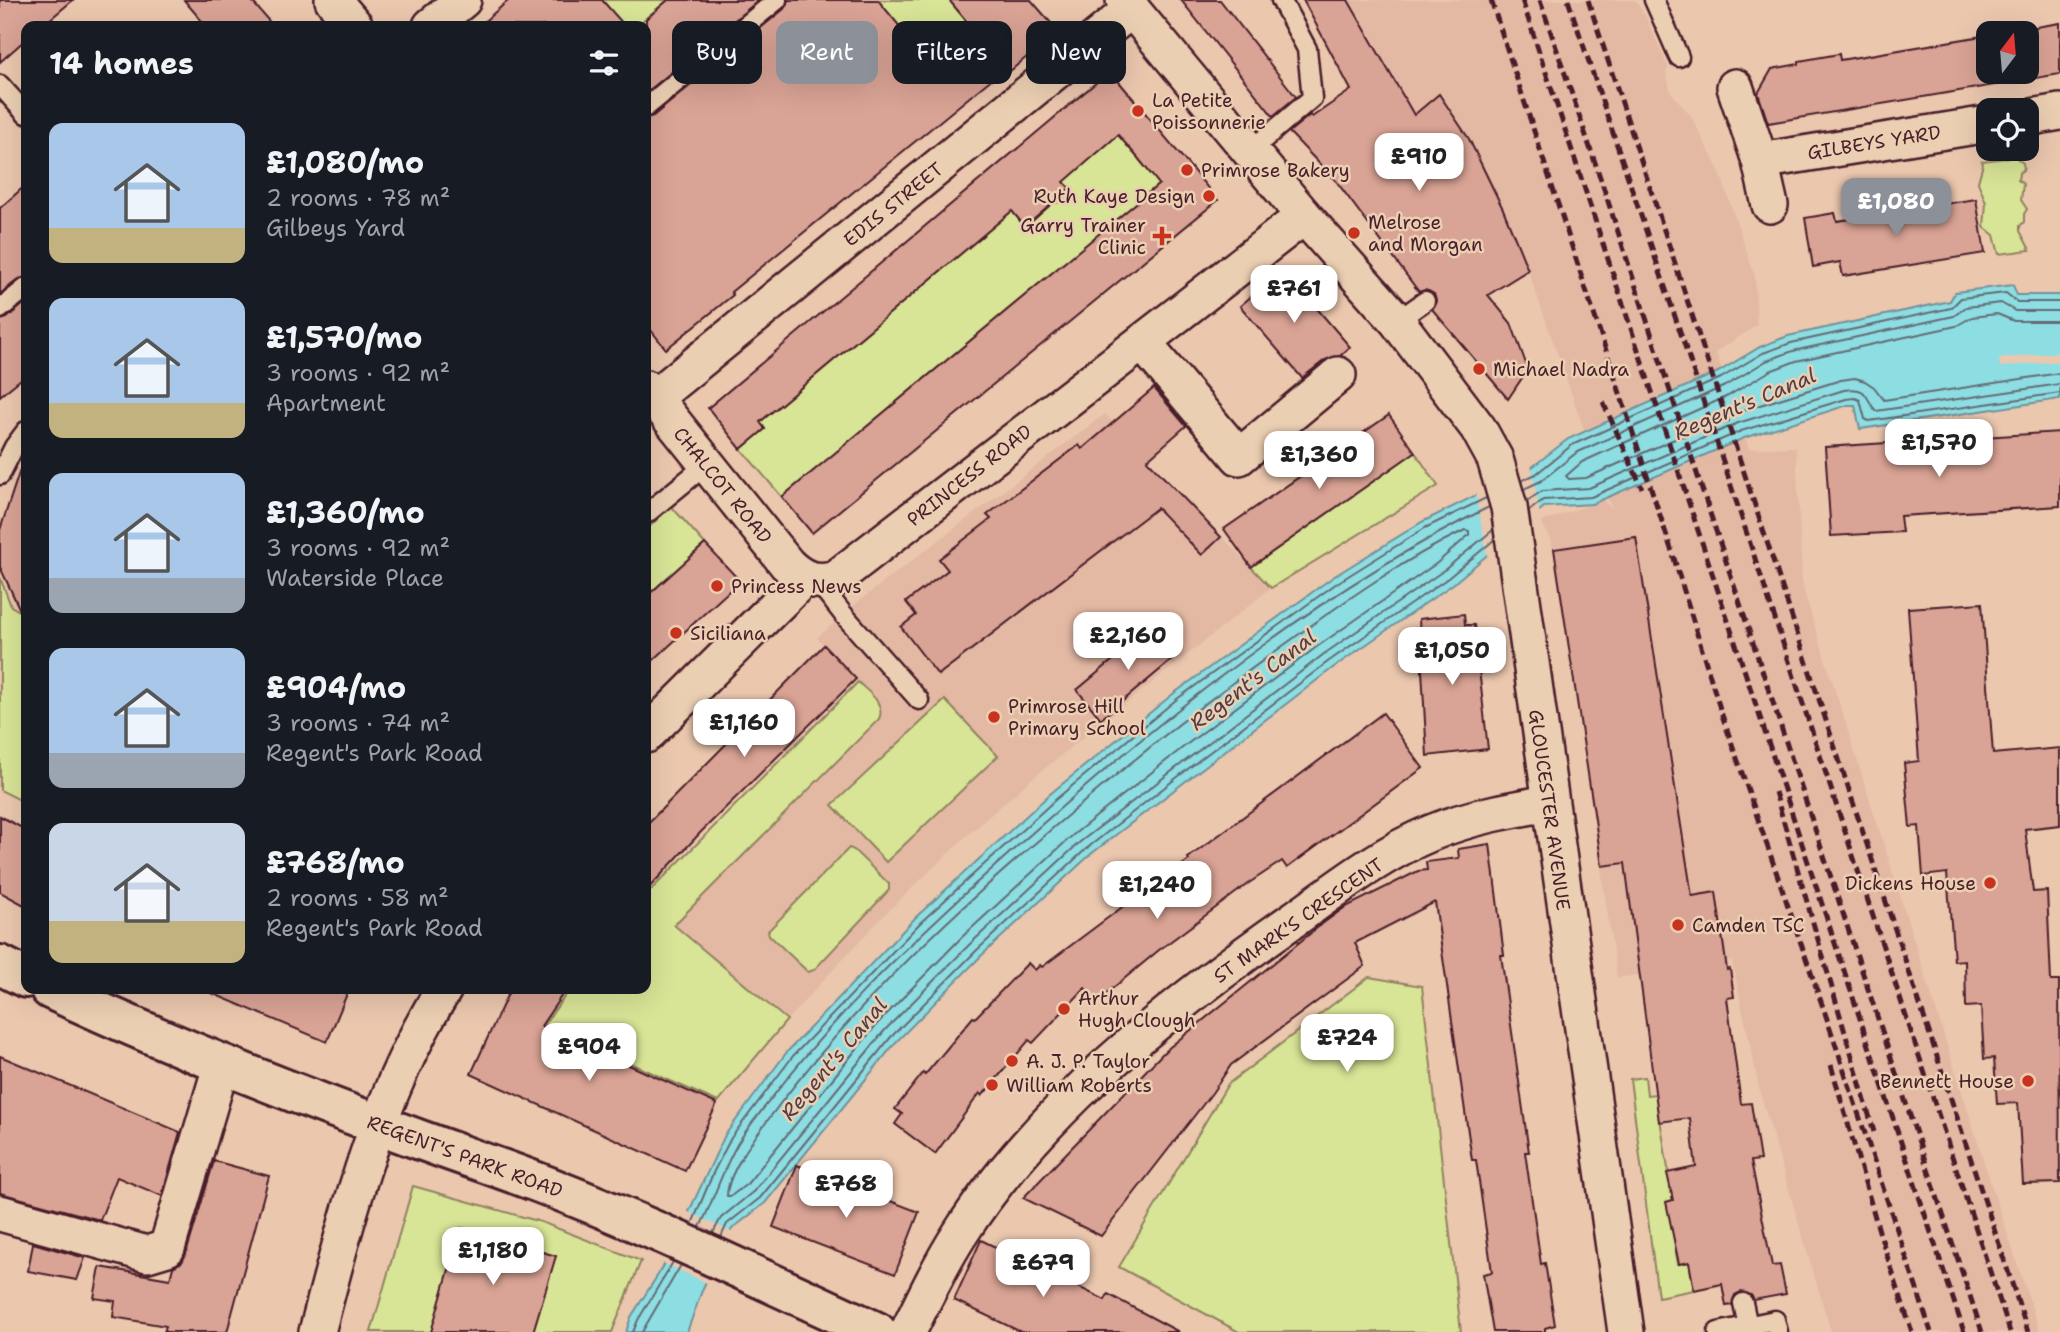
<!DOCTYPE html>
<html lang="en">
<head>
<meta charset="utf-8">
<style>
	body { margin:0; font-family:"Shantell Sans",sans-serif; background:#20242c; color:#f1f3f6; height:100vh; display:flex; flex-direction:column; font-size:26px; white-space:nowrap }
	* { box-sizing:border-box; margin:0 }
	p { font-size:23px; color:#9ea1a6 }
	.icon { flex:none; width:38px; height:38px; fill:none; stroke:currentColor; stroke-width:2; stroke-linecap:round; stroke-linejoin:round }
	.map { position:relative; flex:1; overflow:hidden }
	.panel { position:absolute; left:21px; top:21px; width:630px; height:973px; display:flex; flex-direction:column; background:#171b24; border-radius:14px; box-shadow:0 7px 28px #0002 }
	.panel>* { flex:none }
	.top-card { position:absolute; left:672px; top:21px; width:665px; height:63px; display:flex; gap:14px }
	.needle { width:46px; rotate:16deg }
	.fabs { position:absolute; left:1976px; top:21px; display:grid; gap:14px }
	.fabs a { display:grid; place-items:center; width:63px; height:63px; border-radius:14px; background:#171b24; box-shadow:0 7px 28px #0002; font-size:35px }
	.price { position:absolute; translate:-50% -60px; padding:0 16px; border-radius:14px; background:#fff; color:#222; font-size:23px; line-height:46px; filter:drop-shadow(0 2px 4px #0008) }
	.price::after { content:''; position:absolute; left:50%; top:42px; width:21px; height:16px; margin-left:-10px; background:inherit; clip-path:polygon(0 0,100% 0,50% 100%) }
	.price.current { background:#8c9099; color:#fff }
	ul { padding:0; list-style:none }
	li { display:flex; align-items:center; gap:21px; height:175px; padding:0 28px }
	li span { display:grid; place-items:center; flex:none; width:196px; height:140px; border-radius:14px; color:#555 }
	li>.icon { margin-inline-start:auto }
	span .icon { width:84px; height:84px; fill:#fffc; stroke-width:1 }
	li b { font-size:30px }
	h2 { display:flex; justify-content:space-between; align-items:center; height:84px; padding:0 28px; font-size:30px }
	.chip { padding:0 24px; border-radius:14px; background:#171b24; box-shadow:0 7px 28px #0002; font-size:24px; line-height:63px }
	.chip.current { background:#8c9099; color:#fff }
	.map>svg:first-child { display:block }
	.built { fill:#e3b9a4 }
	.green { fill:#d8e496; stroke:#918260; stroke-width:2 }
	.water { fill:#8cdee2; stroke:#729299; stroke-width:2 }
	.pier { fill:#ebc7ae }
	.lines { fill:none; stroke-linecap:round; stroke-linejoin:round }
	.shore { stroke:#646b74; stroke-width:2 }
	.building { fill:#d9a395; stroke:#4a1f2b; stroke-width:2 }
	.service-casing { stroke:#4a1f2b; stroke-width:23 }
	.minor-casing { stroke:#4a1f2b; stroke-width:40 }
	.tertiary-casing { stroke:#4a1f2b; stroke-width:44 }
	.service { stroke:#ebcfb2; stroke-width:18 }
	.minor { stroke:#ebcfb2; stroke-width:35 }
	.tertiary { stroke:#ebcfb2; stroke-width:38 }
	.rail { stroke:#4a1f2b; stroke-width:5; stroke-dasharray:10 5; stroke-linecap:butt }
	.poi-dot { fill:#c8321e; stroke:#ebcfb2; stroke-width:2.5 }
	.labels { text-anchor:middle; stroke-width:5; stroke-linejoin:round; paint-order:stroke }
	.poi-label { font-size:19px; fill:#4a1f2b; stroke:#ebcfb2; text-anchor:start }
	.street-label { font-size:19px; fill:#4a1f2b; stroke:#ebcfb2 }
	.water-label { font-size:21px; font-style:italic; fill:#543c46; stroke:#ebcfb2 }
</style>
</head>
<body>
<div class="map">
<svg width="2060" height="1332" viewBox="0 0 2060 1332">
	<rect width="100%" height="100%" fill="#ebc7ae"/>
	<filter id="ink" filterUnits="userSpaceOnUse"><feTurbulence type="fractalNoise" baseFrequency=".0143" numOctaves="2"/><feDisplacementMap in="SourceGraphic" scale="14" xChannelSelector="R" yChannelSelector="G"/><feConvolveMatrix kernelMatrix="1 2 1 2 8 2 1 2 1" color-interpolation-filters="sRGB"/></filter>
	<g filter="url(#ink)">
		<!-- built -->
		<g class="built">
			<path d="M1348,0H1635L1646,17L1668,67L1666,73L1671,92L1691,116L1720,173L1755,277L1757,325L1716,352L1749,449L1796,447L1802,580L1805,595L1997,1203L2040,1332H1831L1761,1096L1732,961L1617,978L1554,549L1542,522L1603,500L1612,509L1528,270L1503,209L1469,139L1439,95L1414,115Z"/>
			<path d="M1105,414L1271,588L1035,776L962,840L880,919L787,1020L674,925L881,716L879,704L817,638L859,601Z"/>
		</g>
		<!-- green -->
		<g class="green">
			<path d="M602,0H668L636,26H584L608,7Z"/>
			<path d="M878,0H949L1006,68L992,78L960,39L699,253L683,261L646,215V152L700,220L913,44Z"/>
			<path d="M1083,93L1192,222L848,443L782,497L741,449L765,429L760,422L1012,211L1026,227L1038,216L1046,189L1057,203L1071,191L1064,182L1054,118Z"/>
			<path d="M2015,157L2023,163L2024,169L2019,173L2018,180L2023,184L2021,200L2027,209L2024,214V222L2020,226V231L2030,250L1999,254L1994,235L1984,227L1986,203L1978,182L1983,164L1982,161Z"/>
			<path d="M1415,452L1438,486L1271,588L1251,567Z"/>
			<path d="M671,506L705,544L646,597V530Z"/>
			<path d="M0,577L11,606L26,615V803L0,790Z"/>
			<path d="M858,682C868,692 886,703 879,719L674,925L787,1020L718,1102L544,1025L570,989H646V895Z"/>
			<path d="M945,700L998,756L886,862L832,805Z"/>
			<path d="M849,848L854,850L889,884V890L814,970L808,972L769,935L768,931Z"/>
			<path d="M1369,977L1422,986L1461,1332H1239L1119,1267L1228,1084Z"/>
			<path d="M1645,1077L1647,1095L1656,1094L1673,1200L1667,1202L1684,1245L1675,1247L1678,1264L1689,1262L1694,1290L1658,1297L1630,1079Z"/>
			<path d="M413,1186L541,1222L641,1261L612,1332H371Z"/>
		</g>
		<!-- water -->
		<path class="water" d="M2013,285L2017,295H2060V399L1860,429L1855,405H1848L1744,438L1592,504L1544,507L1453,584L1334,667L1091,854L981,956L896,1042L765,1203L732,1229L703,1288L687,1332H626L631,1317L663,1267L725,1135L787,1052L916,917L1050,794L1173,694L1333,577L1422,522L1531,468L1568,439L1718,372L1760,347L1788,336L1950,301L1955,292Z"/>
		<!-- pier -->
		<g class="pier">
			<path d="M2060,352V361L2000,367L1999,359Z"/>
			<path d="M1531,464L1540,515L1488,559L1475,492Z"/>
			<path d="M686,1211L734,1233L709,1284L661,1262Z"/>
		</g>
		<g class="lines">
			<!-- shore -->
			<g class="shore">
				<path d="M2060,321H2014L1997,314L1972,317L1956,326L1796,361L1770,371L1728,396L1582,462L1566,476L1569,479L1586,478L1734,413L1841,380L1855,378L1865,381L1874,387L1884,400L2060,373"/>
				<path d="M1521,481L1536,474L1572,445L1721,378L1763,353L1791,343L1951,308L1961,298L2006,293L2017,302H2060"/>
				<path d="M1524,489L1541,481L1576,453L1725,386L1766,361L1793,351L1954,316L1966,307L2001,303L2015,311H2060"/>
				<path d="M1527,501L1542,491L1589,488L1738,423L1844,390C1870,386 1864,398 1876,411L2060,384"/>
				<path d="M1529,511L1543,500L1591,497L1741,431L1846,399L1855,398L1860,400L1865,419L1869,421L2060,393"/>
				<path d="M1465,530L1469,531V535L1437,563L1318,646L1186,745L1073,835L962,937L877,1024L747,1184L731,1196H727C727,1170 764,1126 779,1105C877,977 1003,868 1127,766C1180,722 1235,680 1291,640C1346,600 1403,560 1465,530Z"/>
				<path d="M692,1224L714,1171L731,1138L793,1056L921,922L1055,800L1177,699L1337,583L1425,528L1486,498"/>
				<path d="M700,1227C714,1200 722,1170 738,1143C748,1126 762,1111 774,1095C832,1019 902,951 973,886C1128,745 1300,600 1489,507"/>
				<path d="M713,1233L721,1218L754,1191L885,1030L970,944L1080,842L1324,654L1443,571L1493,530"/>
				<path d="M721,1237L727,1224L760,1198L891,1037L976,951L1086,849L1198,761L1329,661L1448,578L1494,540"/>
				<path d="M633,1332L638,1320L673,1262"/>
				<path d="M642,1332L681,1265"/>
			</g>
		</g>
		<!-- building -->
		<g class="building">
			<path d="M0,0H73L42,26H26V39L0,62Z"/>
			<path d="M184,0H251L273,26H206Z"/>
			<path d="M509,0H602L625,26H479Z"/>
			<path d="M668,0H759L646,93V19Z"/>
			<path d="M788,0H878L930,63L973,29L949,0H1031L1058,31L1009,72L1005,68L731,292L733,295L666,349L646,324V118L653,116L784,9Z"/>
			<path d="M1181,0H1220L1296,97L1273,116Z"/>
			<path d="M1303,0H1348L1414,115L1439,94L1469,139L1503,209L1528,270L1488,295L1511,323L1528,369L1508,399L1432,309L1436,301L1434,294L1425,290L1419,292L1336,181L1289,132L1310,115L1312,117L1351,90Z"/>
			<path d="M2060,23V74L1768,123L1758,93L1772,69L1799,64V61L1839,54L1840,60L1988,35V72H2026V33H2001Z"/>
			<path d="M1110,71L1218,200L812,533L782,497L1159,184L1138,158L1118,135L1064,182L1070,188L1025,227L1012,211L760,422L765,429L741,449L708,408Z"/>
			<path d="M26,185V277L19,279L0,294V208Z"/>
			<path d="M1976,199L1985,253L1843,276L1840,262L1813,267L1805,218L1835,213L1837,221Z"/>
			<path d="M1283,269L1350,347L1340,356L1325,360L1302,378L1240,306Z"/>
			<path d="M26,302V375L0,396V320L7,318Z"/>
			<path d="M1154,388L1186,426L1147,460L1221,537L1202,555L1157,508L938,675L901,627L916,615L906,602L948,570L939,559L991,519L987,515L1079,445L1082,449Z"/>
			<path d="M1389,415L1415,452L1251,567L1224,529Z"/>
			<path d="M2060,432V506L1900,516L1902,532L1831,536L1825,447Z"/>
			<path d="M21,467H26V623L0,567V530Z"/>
			<path d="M1636,537L1692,896L1716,892L1727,970L1730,969L1734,997L1727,998L1741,1104L1751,1103L1760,1160L1751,1161L1772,1266L1780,1265L1786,1294L1754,1300L1751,1295L1741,1292L1735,1295L1732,1305L1726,1306L1722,1284L1694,1290L1689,1262L1679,1264L1666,1202L1673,1200L1667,1173L1696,1167L1690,1118L1659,1122L1625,863L1602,866L1554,549Z"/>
			<path d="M705,544L740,581L646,667V597Z"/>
			<path d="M1982,603L1993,754L2060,748V825L2025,829L2033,892L2047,891L2051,981H2059L2060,1183L2023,1184L2018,1103L1997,1104L1994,1058L1984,1059L1981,1006L1966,1007L1965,960L1954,961L1947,873L1923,876L1919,826L1910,827L1904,763L1919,761L1908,608Z"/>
			<path d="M1464,614L1465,625H1474L1488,749L1427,756L1419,619Z"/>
			<path d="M1155,625L1179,654L1101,719L1077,690Z"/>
			<path d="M824,645L856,679L701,832L646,891V825Z"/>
			<path d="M1383,713L1423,768L1287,868L1282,861L1249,883L1159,950L1096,1002L1085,988L1033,1043L1029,1040L982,1096L980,1093L935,1154L895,1124L902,1114L895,1109L923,1073L925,1075L973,1017L975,1018L1028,963L1035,970L1040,965L1042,967L1121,908L1189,860L1188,858Z"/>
			<path d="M0,816L26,830V906L0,892Z"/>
			<path d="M1490,844L1504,955H1501L1529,1152H1525L1541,1264L1545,1263L1555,1325L1545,1328V1332H1493L1483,1274L1492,1272L1476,1160H1472L1435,902L1355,943L1365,966L1231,1065L1212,1093L1101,1236L1023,1198L1165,1051L1322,924L1344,908L1418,871L1427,870L1426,862L1459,858L1458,849Z"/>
			<path d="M202,989H349L327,1042Z"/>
			<path d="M510,989H566L541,1026L717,1104L685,1171L471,1074Z"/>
			<path d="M0,1056L180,1132L162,1196L117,1177L100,1220L0,1193Z"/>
			<path d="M214,1161L269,1176L227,1332H164L166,1326L113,1317L115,1301L94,1298L100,1267L170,1279L173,1267L182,1262L186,1254Z"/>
			<path d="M797,1165L919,1212L895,1274L773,1227Z"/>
			<path d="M461,1228L556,1256L533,1332H431Z"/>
			<path d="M981,1240L1105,1300L1108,1294L1179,1332H1021L954,1300Z"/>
			<path d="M33,1243L85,1258L77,1280L28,1271Z"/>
		</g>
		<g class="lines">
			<!-- service casing -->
			<g class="service-casing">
				<g id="service">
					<path d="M1654,0L1679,57"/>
					<path d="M0,85L26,114"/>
					<path d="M646,107L777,0"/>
					<path d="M1250,151L1312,98L1307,49L1281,0"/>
					<path d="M0,309L26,288"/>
					<path d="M1397,321L1425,301"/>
					<path d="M0,475L14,447L26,431"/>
					<path d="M646,514L707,464"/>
					<path d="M818,582L843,614L919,700"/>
					<path d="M1743,1303L1748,1326"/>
					<path d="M1718,1332L1775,1320L1778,1332"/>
				</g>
			</g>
			<!-- minor casing -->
			<g class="minor-casing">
				<g id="minor">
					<path d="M333,0L355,26"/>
					<path d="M1124,0L1304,216L1397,321L1478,428L1495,459L1509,507L1626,1332"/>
					<path d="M431,26L463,0"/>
					<path d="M1735,87L1760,161L1770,205"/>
					<path d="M2026,118L2060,112"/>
					<path d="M1760,161L1988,124"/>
					<path d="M1143,343L1239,457L1338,375"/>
					<path d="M646,388L787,564C802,579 814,583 835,579C991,458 1149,338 1304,216"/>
					<path d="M654,398L1132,9"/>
					<path d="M646,735L804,578"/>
					<path d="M0,1213L147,1254L167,1248L222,1063"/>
					<path d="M317,1332C348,1214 378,1094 444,989"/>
					<path d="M908,1332C924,1299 940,1265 960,1234C1039,1109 1173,1004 1293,920C1336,889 1382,853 1431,833C1469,817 1509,810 1549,803"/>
				</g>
			</g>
			<!-- tertiary casing -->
			<g class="tertiary-casing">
				<g id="tertiary">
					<path d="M0,965L26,978"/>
					<path d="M50,989C171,1046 297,1095 423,1141C469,1158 516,1173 562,1192C669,1234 772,1284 877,1332"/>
				</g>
			</g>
			<!-- service -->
			<use href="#service" class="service"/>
			<!-- minor -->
			<use href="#minor" class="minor"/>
			<!-- tertiary -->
			<use href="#tertiary" class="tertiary"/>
			<!-- rail -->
			<g class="rail">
				<path d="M1491,0L1673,555L1721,712L1826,1016L1931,1332"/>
				<path d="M1522,0L1964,1332"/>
				<path d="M1540,0L1604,189L1701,486L1982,1332"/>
				<path d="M1568,0L1687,352L2010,1332"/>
				<path d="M1588,0L2028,1332"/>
				<path d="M1603,402L1642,488"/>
				<path d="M1775,792L1874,1132"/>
				<path d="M1831,1065L1879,1231L1912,1332"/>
			</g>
		</g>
	</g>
	<!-- markers -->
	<g class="poi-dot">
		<circle cx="1138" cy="111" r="7"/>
		<circle cx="1187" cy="170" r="7"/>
		<circle cx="1209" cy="196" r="7"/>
		<circle cx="1354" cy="233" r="7"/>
		<path d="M1158.5 225.5h7v7h7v7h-7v7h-7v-7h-7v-7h7z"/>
		<circle cx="1479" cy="369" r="7"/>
		<circle cx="717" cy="586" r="7"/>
		<circle cx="676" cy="633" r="7"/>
		<circle cx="994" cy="717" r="7"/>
		<circle cx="1990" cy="883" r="7"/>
		<circle cx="1678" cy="925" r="7"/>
		<circle cx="1064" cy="1009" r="7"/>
		<circle cx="1012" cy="1061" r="7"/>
		<circle cx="2028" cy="1081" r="7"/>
		<circle cx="992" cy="1085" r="7"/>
	</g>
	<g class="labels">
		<!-- poi labels -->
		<g class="poi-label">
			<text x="1152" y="107">La Petite<tspan x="1152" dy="22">Poissonnerie</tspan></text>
			<text x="1201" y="177">Primrose Bakery</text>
			<text x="1195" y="203" text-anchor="end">Ruth Kaye Design</text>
			<text x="1368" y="229">Melrose<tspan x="1368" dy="22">and Morgan</tspan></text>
			<text x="1146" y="232" text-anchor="end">Garry Trainer<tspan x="1146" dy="22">Clinic</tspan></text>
			<text x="1493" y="376">Michael Nadra</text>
			<text x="731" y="593">Princess News</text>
			<text x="690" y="640">Siciliana</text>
			<text x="1008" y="713">Primrose Hill<tspan x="1008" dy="22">Primary School</tspan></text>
			<text x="1976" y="890" text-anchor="end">Dickens House</text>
			<text x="1692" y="932">Camden TSC</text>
			<text x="1078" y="1005">Arthur<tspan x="1078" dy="22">Hugh Clough</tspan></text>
			<text x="1026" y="1068">A. J. P. Taylor</text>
			<text x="2014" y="1088" text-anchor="end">Bennett House</text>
			<text x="1006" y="1092">William Roberts</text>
		</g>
		<!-- street labels -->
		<g class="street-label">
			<text transform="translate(1874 142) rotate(-9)" y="7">GILBEYS YARD</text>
			<text transform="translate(893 204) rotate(-39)" y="7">EDIS STREET</text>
			<text transform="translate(969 475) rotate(-38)" y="7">PRINCESS ROAD</text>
			<text transform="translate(723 485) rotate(51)" y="7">CHALCOT ROAD</text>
			<text transform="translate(1550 810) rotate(82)" y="7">GLOUCESTER AVENUE</text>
			<text transform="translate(1298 920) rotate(-35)" y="7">ST MARK'S CRESCENT</text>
			<text transform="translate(465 1156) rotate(20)" y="7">REGENT'S PARK ROAD</text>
		</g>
		<!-- water labels -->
		<g class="water-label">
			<text transform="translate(1745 404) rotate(-23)" y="7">Regent's Canal</text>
			<text transform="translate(1253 680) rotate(-37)" y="7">Regent's Canal</text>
			<text transform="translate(834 1059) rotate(-50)" y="7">Regent's Canal</text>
		</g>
	</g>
</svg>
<div class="fabs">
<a><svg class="needle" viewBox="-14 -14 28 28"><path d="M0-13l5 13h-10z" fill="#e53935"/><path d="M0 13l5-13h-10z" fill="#9ea1a6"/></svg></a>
<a><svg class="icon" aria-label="locate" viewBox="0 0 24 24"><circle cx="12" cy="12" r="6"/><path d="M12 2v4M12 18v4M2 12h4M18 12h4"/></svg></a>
</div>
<b class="price" style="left:1419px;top:193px">£910</b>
<b class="price current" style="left:1896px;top:238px">£1,080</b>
<b class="price" style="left:1294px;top:325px">£761</b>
<b class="price" style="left:1939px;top:479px">£1,570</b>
<b class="price" style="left:1319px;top:491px">£1,360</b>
<b class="price" style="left:1128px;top:672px">£2,160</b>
<b class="price" style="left:1452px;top:687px">£1,050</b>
<b class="price" style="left:744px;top:759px">£1,160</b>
<b class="price" style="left:1157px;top:921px">£1,240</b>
<b class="price" style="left:1347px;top:1074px">£724</b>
<b class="price" style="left:589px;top:1083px">£904</b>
<b class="price" style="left:846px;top:1220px">£768</b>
<b class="price" style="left:493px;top:1287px">£1,180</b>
<b class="price" style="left:1043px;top:1299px">£679</b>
<div class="top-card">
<a class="chip">Buy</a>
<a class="chip current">Rent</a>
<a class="chip">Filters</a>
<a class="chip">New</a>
</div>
<section class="panel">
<h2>14 homes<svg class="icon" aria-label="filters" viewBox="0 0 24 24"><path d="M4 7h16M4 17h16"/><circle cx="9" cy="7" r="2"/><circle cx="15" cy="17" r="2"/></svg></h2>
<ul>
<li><span style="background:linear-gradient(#a9c7e8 75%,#c2b280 0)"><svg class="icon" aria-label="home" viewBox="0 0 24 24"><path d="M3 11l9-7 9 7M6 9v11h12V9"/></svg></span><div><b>£1,080/mo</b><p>2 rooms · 78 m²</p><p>Gilbeys Yard</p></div></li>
<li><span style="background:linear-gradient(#a9c7e8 75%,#c2b280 0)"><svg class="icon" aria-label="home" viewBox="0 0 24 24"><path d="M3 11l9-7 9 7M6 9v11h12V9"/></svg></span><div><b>£1,570/mo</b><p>3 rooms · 92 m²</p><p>Apartment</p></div></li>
<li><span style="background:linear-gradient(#a9c7e8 75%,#9aa5b1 0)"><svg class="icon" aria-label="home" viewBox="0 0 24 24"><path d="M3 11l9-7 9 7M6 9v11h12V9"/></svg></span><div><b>£1,360/mo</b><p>3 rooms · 92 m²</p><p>Waterside Place</p></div></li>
<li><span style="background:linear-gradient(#a9c7e8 75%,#9aa5b1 0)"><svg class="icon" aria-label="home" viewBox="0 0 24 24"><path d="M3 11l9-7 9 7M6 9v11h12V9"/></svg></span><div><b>£904/mo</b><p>3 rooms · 74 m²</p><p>Regent's Park Road</p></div></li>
<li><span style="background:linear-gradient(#c9d6e8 70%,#c2b280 0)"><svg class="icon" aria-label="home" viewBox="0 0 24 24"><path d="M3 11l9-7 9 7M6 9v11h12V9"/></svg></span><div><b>£768/mo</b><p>2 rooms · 58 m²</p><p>Regent's Park Road</p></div></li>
</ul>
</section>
</div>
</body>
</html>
